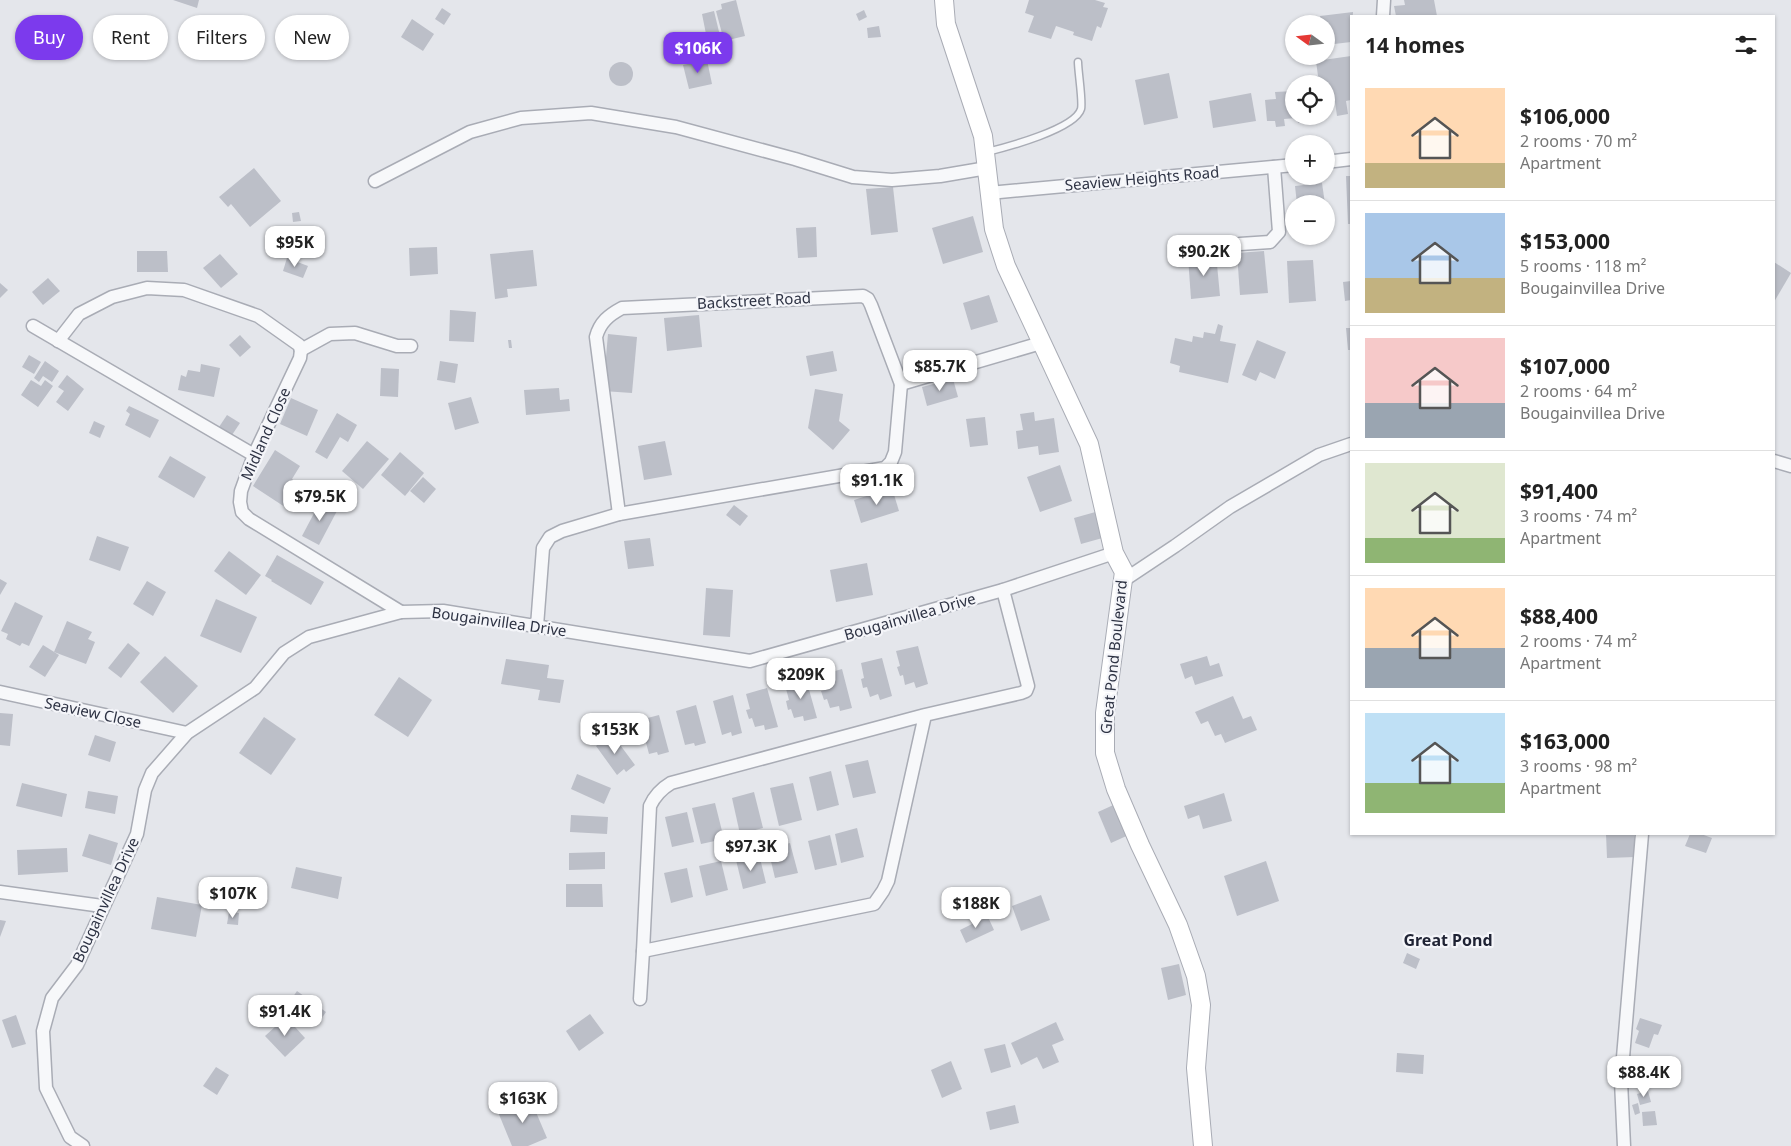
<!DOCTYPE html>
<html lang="en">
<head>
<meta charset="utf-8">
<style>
	body { margin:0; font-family:"Noto Sans",sans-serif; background:#f6f6f6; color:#222; height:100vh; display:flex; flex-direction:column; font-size:19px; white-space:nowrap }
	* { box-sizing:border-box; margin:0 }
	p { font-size:16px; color:#767676 }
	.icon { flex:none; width:28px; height:28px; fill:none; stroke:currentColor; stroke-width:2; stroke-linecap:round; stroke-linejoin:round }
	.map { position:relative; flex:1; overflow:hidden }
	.drawer { position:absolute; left:1350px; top:15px; width:425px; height:820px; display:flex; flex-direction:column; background:#fff; border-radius:0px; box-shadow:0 1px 4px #0004 }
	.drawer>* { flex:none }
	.banner { position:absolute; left:15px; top:15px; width:475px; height:45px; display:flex; gap:10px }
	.needle { width:32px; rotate:285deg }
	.controls { position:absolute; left:1285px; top:15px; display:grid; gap:10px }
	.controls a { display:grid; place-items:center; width:50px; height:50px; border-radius:50%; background:#fff; box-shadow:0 1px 4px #0004; font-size:25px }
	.price { position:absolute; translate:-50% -42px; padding:0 11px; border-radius:10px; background:#fff; color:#222; font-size:16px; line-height:32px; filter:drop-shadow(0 1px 2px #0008) }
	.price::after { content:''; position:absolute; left:50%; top:30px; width:15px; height:11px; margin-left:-8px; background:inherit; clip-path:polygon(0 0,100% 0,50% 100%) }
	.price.on { background:#7c3aed; color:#fff }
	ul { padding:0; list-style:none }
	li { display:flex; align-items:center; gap:15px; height:125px; padding:0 15px }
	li+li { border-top:1px solid #e0e0e0 }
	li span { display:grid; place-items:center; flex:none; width:140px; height:100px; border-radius:0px; color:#555 }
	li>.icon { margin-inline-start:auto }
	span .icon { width:60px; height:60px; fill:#fffc; stroke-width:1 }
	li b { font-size:21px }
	h2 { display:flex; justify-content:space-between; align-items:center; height:60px; padding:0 15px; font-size:21px }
	.chip { padding:0 18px; border-radius:22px; background:#fff; box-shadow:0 1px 4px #0004; font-size:18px; line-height:45px }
	.chip.on { background:#7c3aed; color:#fff }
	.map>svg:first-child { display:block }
	.building { fill:#bcbfc8 }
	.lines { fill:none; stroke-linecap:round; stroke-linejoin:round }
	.lane-casing { stroke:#a9acb5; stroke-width:9 }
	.street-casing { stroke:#a9acb5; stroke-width:15 }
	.secondary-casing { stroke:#a9acb5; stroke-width:20 }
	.lane { stroke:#f7f8fa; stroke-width:6 }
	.street { stroke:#f7f8fa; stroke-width:12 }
	.secondary { stroke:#fff; stroke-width:18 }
	.labels { text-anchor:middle; stroke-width:4.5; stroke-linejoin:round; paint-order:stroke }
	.street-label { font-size:15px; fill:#2d3243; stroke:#f4f5f9 }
	.neighbourhood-label { font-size:16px; font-weight:bold; fill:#1f2334; stroke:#f4f5f9 }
</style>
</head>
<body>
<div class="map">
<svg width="1791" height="1146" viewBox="0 0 1791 1146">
	<rect width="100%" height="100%" fill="#e4e6eb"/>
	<!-- building -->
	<g class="building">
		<path d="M173,0H199L197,8Z"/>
		<path d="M736,0L745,36L724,41L716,11L722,9L721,4Z"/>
		<path d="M1029,0H1095L1105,3L1103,7L1108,8L1101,28L1097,26L1092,41L1073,35L1074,32L1056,26L1051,39L1028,32L1034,16L1025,13Z"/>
		<path d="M1404,0H1434L1437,16H1396L1394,6L1405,5Z"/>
		<path d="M442,8L451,14L444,25L435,19Z"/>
		<path d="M864,10L867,17L859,21L856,14Z"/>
		<path d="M714,11L721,40L703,44L701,36L706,34L702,14Z"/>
		<path d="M1353,12L1351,42L1326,45V24H1321L1320,16Z"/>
		<path d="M412,19L434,34L423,51L401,37Z"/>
		<path d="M879,26L881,37L868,38L867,28Z"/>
		<path d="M1351,56V100L1346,101L1348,114L1337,116L1335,102L1326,104V84H1315L1314,77L1318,76L1316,61Z"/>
		<path d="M707,60L712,84L689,89L683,65Z"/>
		<circle cx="621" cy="74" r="12"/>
		<path d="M1169,73L1178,118L1144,125L1135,80Z"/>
		<path d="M1294,91V116H1303V122L1298,123L1297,118L1284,119L1285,126L1276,127L1275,121H1267L1265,100L1276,99L1275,92Z"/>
		<path d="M1251,93L1256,121L1213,128L1209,101Z"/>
		<path d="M254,168L281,201L250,227L231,204L228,207L219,197Z"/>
		<path d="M1346,176H1351V224H1348Z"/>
		<path d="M1322,183L1325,204H1297L1295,186Z"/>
		<path d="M893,187L898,232L871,235L866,189Z"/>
		<path d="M299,212L301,221L293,222L292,213Z"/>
		<path d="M973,216L983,252L943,264L932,228Z"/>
		<path d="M816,227L817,257L798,258L796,228Z"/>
		<path d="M437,247L438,274L410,276L409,248Z"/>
		<path d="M533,250L537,286L507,289L508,297L495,299L490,254Z"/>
		<path d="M137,251H167L168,272H137Z"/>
		<path d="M1264,251L1268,293L1240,295L1237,253Z"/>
		<path d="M220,254L238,274L221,288L203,268Z"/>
		<path d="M1216,254L1220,296L1191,299L1188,257Z"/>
		<path d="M287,258L308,266L303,278L283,271Z"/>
		<path d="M1313,260L1316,301L1289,303L1287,261Z"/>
		<path d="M1774,262L1791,273L1774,302Z"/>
		<path d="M48,278L60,291L43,305L32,292Z"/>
		<path d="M1351,281V300L1345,301L1343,282Z"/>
		<path d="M0,283L8,290L0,298Z"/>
		<path d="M989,295L998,322L971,330L963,303Z"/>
		<path d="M450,310L476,312L474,342L449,341Z"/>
		<path d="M699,315L702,347L667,351L664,318Z"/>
		<path d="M1218,324L1223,326L1220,341L1236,344L1228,383L1179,372L1180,366L1170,363L1175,338L1192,342L1193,336L1203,338L1204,332L1215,334Z"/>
		<path d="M1346,328H1351V350H1348Z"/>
		<path d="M608,334L637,337L632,393L603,391Z"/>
		<path d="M240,335L251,347L240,357L229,345Z"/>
		<path d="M508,340H511L512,348H509Z"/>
		<path d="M1257,340L1286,352L1275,379L1260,372L1256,381L1242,375Z"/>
		<path d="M833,351L837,371L810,376L806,356Z"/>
		<path d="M29,355L41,362L34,374L22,367Z"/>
		<path d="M45,361L59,371L52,382L43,376L39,382L34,378Z"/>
		<path d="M440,361L458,364L455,383L437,380Z"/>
		<path d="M201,364L220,368L214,397L178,390L181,375L186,377L188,370L200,372Z"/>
		<path d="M381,368L399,369L398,397L380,396Z"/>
		<path d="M67,375L84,389L68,411L56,402L64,391L58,387Z"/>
		<path d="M953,379L958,397L927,406L922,387Z"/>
		<path d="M31,380L41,386L45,380L53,386L38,407L21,395Z"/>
		<path d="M559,388L560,400L569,399L570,411L526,415L524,390Z"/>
		<path d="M815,389L843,394L839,421L850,430L833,450L808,428Z"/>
		<path d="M471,397L479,423L455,430L448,403Z"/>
		<path d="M291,398L318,410L307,436L280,424Z"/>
		<path d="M129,406L159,420L150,438L125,425L130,414L126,411Z"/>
		<path d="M1034,412L1035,421L1054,418L1059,452L1039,455L1038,446L1018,449L1016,431L1023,430L1020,414Z"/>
		<path d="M337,413L357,425L348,442L340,437L327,459L315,452Z"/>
		<path d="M227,415L240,423L232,435L219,427Z"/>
		<path d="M985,417L988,445L970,447L966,419Z"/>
		<path d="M94,421L105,426L100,438L89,433Z"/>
		<path d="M367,441L389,459L363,489L342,471Z"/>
		<path d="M665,441L672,475L644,480L638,446Z"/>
		<path d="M275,450L300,466L292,479L306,488L291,511L253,486Z"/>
		<path d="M400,452L424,473L405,496L381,475Z"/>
		<path d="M170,456L206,477L194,498L158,477Z"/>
		<path d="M1060,465L1072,501L1040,512L1027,477Z"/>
		<path d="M423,477L436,489L424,503L410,491Z"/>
		<path d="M335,486L344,492L337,504L328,499Z"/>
		<path d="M892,488L899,511L861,523L854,500Z"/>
		<path d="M321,500L338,509L319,545L302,536Z"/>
		<path d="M734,505L748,516L740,526L726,515Z"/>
		<path d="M1099,511L1106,537L1081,544L1074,518Z"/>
		<path d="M97,536L129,547L120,571L89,560Z"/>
		<path d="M650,538L654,566L628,569L624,541Z"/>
		<path d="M229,551L261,575L246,595L214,571Z"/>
		<path d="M277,555L324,582L311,605L271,581L272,580L265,576Z"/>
		<path d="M867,563L873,595L836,602L830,570Z"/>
		<path d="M0,579L7,583L0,595Z"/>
		<path d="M147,581L166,592L153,616L133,604Z"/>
		<path d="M706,588L733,590L730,637L703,635Z"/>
		<path d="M216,599L257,617L241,653L200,636Z"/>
		<path d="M15,602L43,616L29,646L22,643L20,646L6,639L8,634L1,631Z"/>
		<path d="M67,621L92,632L88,639L95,642L86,664L54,652Z"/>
		<path d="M128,643L140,653L121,678L108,668Z"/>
		<path d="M43,645L59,655L45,677L29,667Z"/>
		<path d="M918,646L928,684L916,688L914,682L905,685L903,675L900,676L897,667L900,666L896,651Z"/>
		<path d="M165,656L198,686L173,713L140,682Z"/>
		<path d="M1207,656L1210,666L1219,663L1223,676L1195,685L1192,676L1185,679L1180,664Z"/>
		<path d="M882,658L892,696L880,700L878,694L870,697L867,687L863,688L861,679L864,678L861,663Z"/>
		<path d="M506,659L549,665L547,678L564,680L560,703L538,700L540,690L501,684Z"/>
		<path d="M842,669L852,708L840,711L839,706L830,708L827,699L824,700L821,691L825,690L821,675Z"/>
		<path d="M399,677L432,700L408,737L374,715Z"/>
		<path d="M806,679L817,718L804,721L803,716L794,718L791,709L788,710L786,701L789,700L785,685Z"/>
		<path d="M767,688L778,727L765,730L764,725L755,727L752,718L749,719L746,710L750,709L746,694Z"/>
		<path d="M733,695L742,733L732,736L731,732L722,735L713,701Z"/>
		<path d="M1233,696L1243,719L1251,716L1257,730L1225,743L1221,734L1215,736L1208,721L1201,724L1195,712Z"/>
		<path d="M696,705L706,743L695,746L694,743L685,745L676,711Z"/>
		<path d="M0,713L13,714L10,746L0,745Z"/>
		<path d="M659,715L669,752L658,755L657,752L649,754L640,720Z"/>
		<path d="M264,717L296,739L271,775L239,753Z"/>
		<path d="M612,734L635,765L626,772L624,769L617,775L596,746Z"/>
		<path d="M95,735L116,742L110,762L88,755Z"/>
		<path d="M868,760L876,793L853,798L845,765Z"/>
		<path d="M831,771L839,805L817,811L809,777Z"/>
		<path d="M577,774L611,788L604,804L571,789Z"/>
		<path d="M22,783L67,794L62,817L16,806Z"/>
		<path d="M793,783L802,820L779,826L770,788Z"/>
		<path d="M88,791L118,796L115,814L85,808Z"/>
		<path d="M754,792L763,828L740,834L732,798Z"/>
		<path d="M1224,793L1232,821L1203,829L1199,815L1188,819L1184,806Z"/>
		<path d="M1120,802L1133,833L1111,843L1098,812Z"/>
		<path d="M715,803L724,839L701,844L692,808Z"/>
		<path d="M687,812L694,842L672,847L665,817Z"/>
		<path d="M571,815L608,817L607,834L570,832Z"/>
		<path d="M857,828L864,857L841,863L835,834Z"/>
		<path d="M89,834L118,843L111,865L82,856Z"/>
		<path d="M1606,834H1634L1635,857L1607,858Z"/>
		<path d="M1690,834H1701L1712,838L1706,853L1685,846Z"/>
		<path d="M830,835L837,865L815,870L808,841Z"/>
		<path d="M790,843L798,873L775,878L768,849Z"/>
		<path d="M67,848L68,872L18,875L17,850Z"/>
		<path d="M605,852V869L569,870V853Z"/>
		<path d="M759,854L766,883L743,889L736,860Z"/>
		<path d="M721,861L728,890L706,896L699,866Z"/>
		<path d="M1266,861L1279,901L1237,916L1224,876Z"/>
		<path d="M296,867L342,877L338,899L291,888Z"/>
		<path d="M687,868L693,897L671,903L664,873Z"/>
		<path d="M566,884H602L603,907H566Z"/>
		<path d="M1041,895L1050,920L1021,931L1012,906Z"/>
		<path d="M157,897L202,905L196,937L151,929Z"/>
		<path d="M229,912L239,913L238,925L227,924Z"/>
		<path d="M973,913L977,922L988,917L994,930L966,943L960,930L972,924L968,915Z"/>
		<path d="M0,920L6,921L0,937Z"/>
		<path d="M1407,953L1420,959L1416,969L1403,963Z"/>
		<path d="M1179,964L1186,995L1168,1000L1161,968Z"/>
		<path d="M297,991L326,1012L317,1025L288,1004Z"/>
		<path d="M590,1014L604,1033L579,1051L566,1031Z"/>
		<path d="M16,1015L26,1044L12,1048L2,1020Z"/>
		<path d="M286,1017L305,1038L285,1057L265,1036Z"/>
		<path d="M1640,1018L1662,1025L1658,1035L1654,1034L1649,1048L1635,1043L1639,1031L1636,1029Z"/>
		<path d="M1056,1022L1064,1040L1052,1045L1059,1062L1043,1069L1037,1057L1021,1065L1011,1043Z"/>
		<path d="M1005,1044L1011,1067L991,1073L984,1049Z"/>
		<path d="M1397,1053L1424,1055L1423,1074L1396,1072Z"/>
		<path d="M951,1061L962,1089L942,1098L931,1070Z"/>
		<path d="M216,1067L229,1075L217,1095L203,1086Z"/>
		<path d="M1648,1091L1651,1102L1640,1105L1637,1094Z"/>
		<path d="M530,1098L547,1138L528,1146H512L498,1112Z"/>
		<path d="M1638,1103L1640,1113L1635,1115L1632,1105Z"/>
		<path d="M1015,1105L1019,1123L990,1130L986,1112Z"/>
		<path d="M1655,1111L1657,1125L1643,1126L1642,1112Z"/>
	</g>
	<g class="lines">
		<!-- lane casing -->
		<g class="lane-casing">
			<path id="lane" d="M987,152C1007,147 1075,129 1081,109C1083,102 1078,71 1078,62"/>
		</g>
		<!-- street casing -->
		<g class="street-casing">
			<g id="street">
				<path d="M1383,16L1384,0"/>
				<path d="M1326,162L1351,159"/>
				<path d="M375,181L470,132L521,118L591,113L676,127L795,159L853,177L892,180L940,176L987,168"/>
				<path d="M989,193L1294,165"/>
				<path d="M1240,244L1270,242L1279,232L1274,167"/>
				<path d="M33,326L254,455"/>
				<path d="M58,341L79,314L112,297L147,288L184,290L258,316L299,345L301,350"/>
				<path d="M301,350L300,358L254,455L241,491L240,502L242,512L249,519L401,612"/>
				<path d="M301,350L330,334L355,333L397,346H411"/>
				<path d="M1774,461L1791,466"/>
				<path d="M619,514L596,337C600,322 609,315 622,308L863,296L868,299L871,305L901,384L1041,343"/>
				<path d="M1124,580L1175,546L1230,507L1319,455L1351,444"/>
				<path d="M537,626L543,548L550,537L562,531L619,514L885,468L891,462L895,452L901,384"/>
				<path d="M0,692L187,733"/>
				<path d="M925,715L888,881L883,891L874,904L643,951L650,806C655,795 661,789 671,783L925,715L1021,693L1026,691L1028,686L1003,590"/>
				<path d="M0,892L102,906"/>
				<path d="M640,999L643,951"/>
				<path d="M83,1146L70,1137L46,1088L43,1031L52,998L77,965L137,834L145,790L152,773L187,733L255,688L284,653L309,637L401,612L443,611L750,661L1003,590L1114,553"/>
				<path d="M1624,1146L1621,1081L1642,834"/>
			</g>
		</g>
		<!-- secondary casing -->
		<g class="secondary-casing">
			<path id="secondary" d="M944,0L946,24L983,136L994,229L1006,266L1089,444L1114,553L1124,572L1105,713V753L1116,789L1140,845L1178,925L1196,976L1201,1005L1196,1068L1203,1146"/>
		</g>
		<!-- lane -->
		<use href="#lane" class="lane"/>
		<!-- street -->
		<use href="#street" class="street"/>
		<!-- secondary -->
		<use href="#secondary" class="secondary"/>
	</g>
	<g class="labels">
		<!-- street labels -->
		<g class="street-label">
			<text transform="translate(1142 179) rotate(-5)" y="5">Seaview Heights Road</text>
			<text transform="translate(754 301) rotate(-3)" y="5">Backstreet Road</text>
			<text transform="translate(266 434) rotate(-66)" y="5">Midland Close</text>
			<text transform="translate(910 617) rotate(-16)" y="5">Bougainvillea Drive</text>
			<text transform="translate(499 622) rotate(8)" y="5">Bougainvillea Drive</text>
			<text transform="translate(1114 657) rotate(-84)" y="5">Great Pond Boulevard</text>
			<text transform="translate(93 713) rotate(12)" y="5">Seaview Close</text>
			<text transform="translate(106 900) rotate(-65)" y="5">Bougainvillea Drive</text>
		</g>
		<!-- neighbourhood labels -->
		<g class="neighbourhood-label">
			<text x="1448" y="946">Great Pond</text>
		</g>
	</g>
</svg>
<div class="controls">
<a><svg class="needle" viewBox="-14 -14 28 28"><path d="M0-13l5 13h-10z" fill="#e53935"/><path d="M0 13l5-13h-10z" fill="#767676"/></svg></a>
<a><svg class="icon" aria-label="locate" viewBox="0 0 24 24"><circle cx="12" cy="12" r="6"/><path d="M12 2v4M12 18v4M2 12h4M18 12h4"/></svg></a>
<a>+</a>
<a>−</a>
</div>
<b class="price on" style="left:698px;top:74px">$106K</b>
<b class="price" style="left:295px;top:268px">$95K</b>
<b class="price" style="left:1204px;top:277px">$90.2K</b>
<b class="price" style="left:940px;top:392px">$85.7K</b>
<b class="price" style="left:877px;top:506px">$91.1K</b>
<b class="price" style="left:320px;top:522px">$79.5K</b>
<b class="price" style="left:801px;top:700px">$209K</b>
<b class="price" style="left:615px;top:755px">$153K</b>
<b class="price" style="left:751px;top:872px">$97.3K</b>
<b class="price" style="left:233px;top:919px">$107K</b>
<b class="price" style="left:976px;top:929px">$188K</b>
<b class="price" style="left:285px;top:1037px">$91.4K</b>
<b class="price" style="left:1644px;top:1098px">$88.4K</b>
<b class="price" style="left:523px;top:1124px">$163K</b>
<div class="banner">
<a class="chip on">Buy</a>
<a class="chip">Rent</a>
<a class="chip">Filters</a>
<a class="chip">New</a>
</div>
<section class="drawer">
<h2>14 homes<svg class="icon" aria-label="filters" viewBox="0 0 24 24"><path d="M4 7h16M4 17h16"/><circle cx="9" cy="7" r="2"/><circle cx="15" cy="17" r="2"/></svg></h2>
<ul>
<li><span style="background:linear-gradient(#ffd9b3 75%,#c2b280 0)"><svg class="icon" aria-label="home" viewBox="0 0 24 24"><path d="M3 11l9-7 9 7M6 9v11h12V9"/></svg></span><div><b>$106,000</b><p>2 rooms · 70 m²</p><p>Apartment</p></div></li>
<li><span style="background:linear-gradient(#a9c7e8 65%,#c2b280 0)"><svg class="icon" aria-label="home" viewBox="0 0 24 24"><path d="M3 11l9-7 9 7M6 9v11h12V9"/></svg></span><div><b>$153,000</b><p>5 rooms · 118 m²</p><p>Bougainvillea Drive</p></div></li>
<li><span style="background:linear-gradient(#f6c9c9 65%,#9aa5b1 0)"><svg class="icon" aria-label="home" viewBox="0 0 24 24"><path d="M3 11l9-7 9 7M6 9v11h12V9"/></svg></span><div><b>$107,000</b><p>2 rooms · 64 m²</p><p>Bougainvillea Drive</p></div></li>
<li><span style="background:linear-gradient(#dfe7d0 75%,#8fb573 0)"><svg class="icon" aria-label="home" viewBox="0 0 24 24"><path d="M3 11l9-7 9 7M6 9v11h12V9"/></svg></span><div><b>$91,400</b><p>3 rooms · 74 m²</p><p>Apartment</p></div></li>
<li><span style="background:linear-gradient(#ffd9b3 60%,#9aa5b1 0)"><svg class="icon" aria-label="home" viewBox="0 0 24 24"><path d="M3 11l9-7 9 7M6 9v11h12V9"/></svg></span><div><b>$88,400</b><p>2 rooms · 74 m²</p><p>Apartment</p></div></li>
<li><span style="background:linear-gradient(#bfe0f5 70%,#8fb573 0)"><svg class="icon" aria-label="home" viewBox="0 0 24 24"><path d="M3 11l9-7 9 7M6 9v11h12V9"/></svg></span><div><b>$163,000</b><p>3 rooms · 98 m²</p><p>Apartment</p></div></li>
</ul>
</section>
</div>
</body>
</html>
